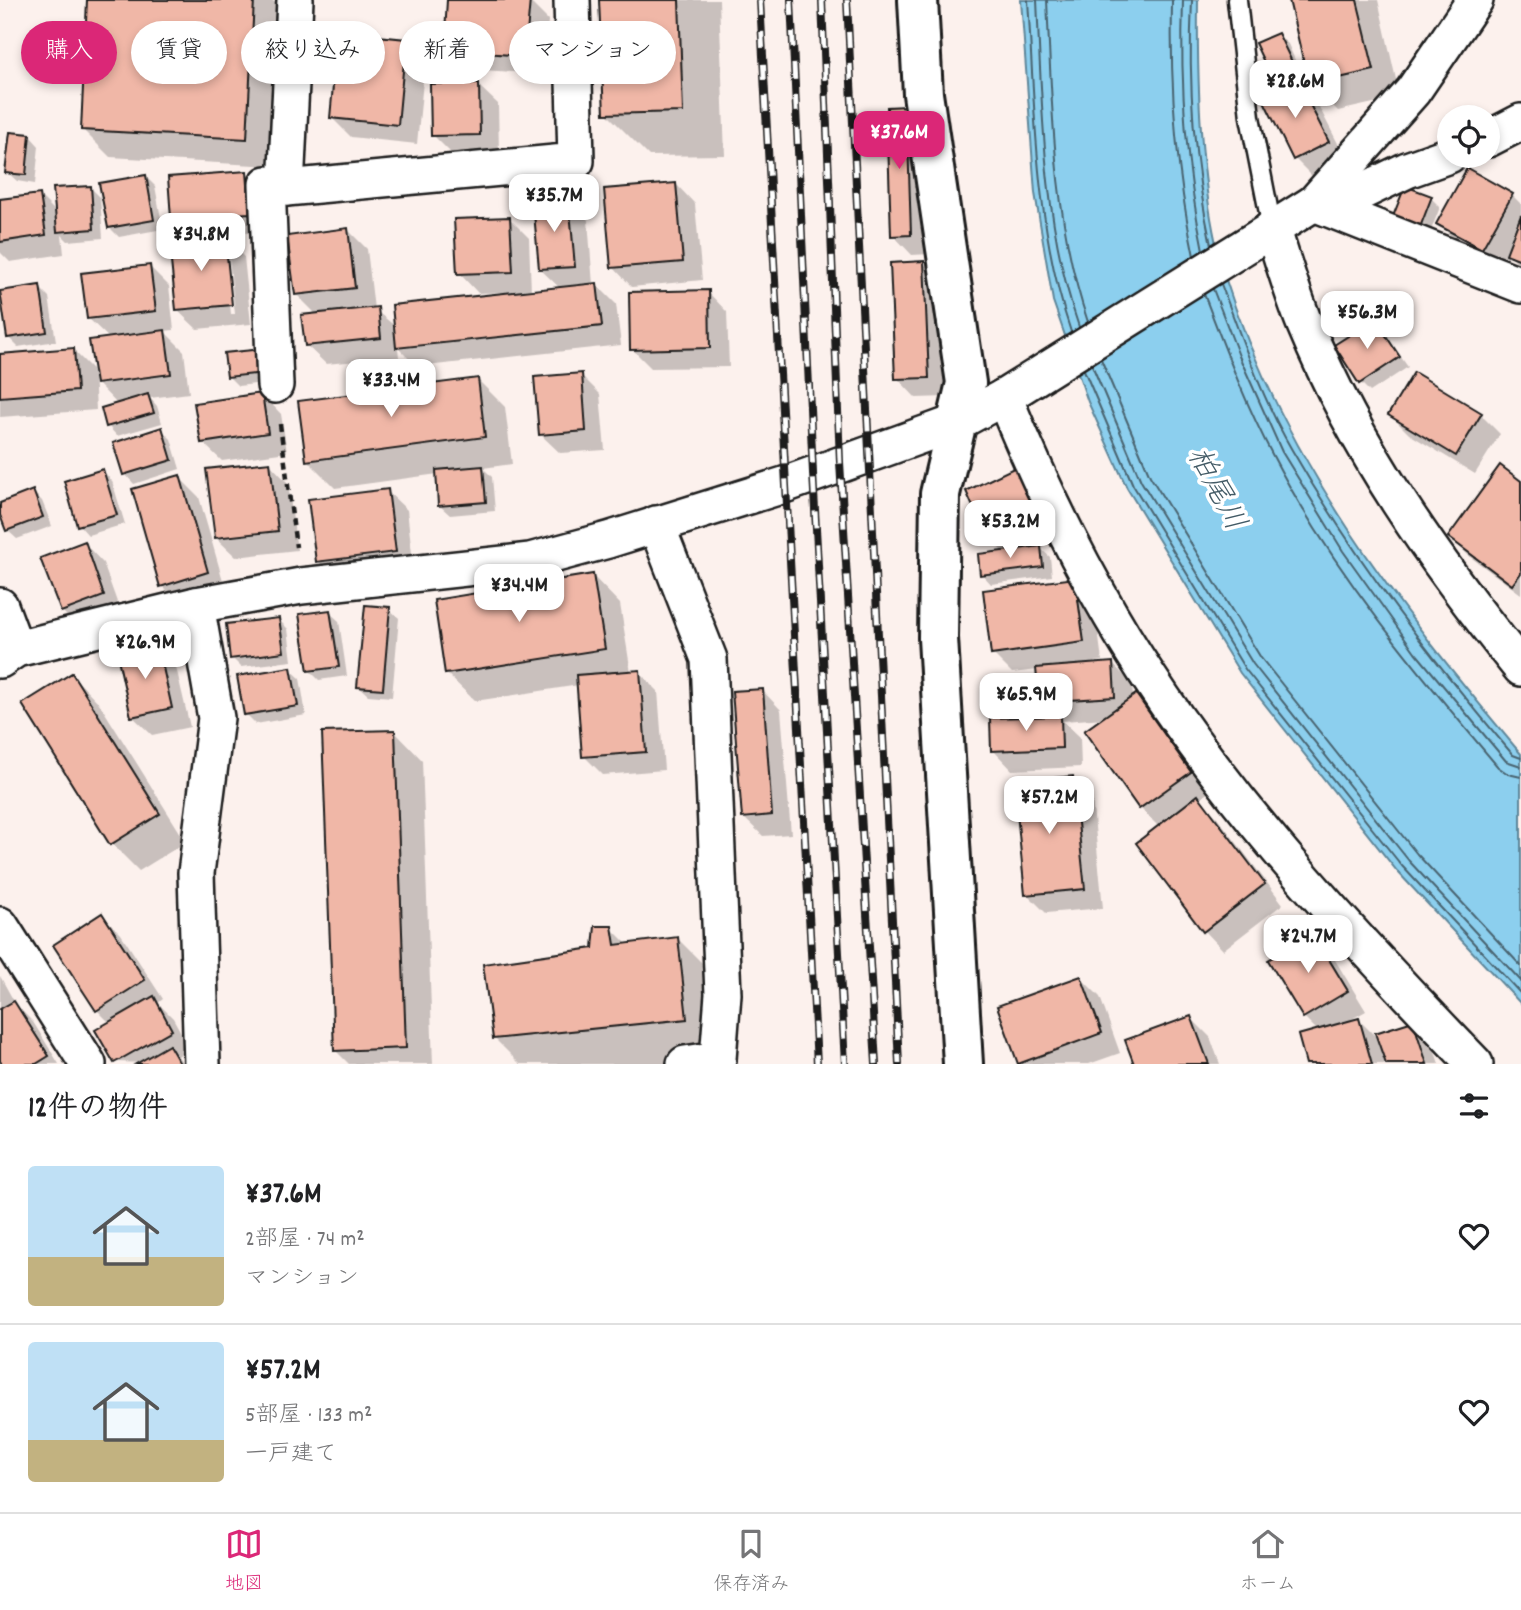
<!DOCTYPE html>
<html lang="ja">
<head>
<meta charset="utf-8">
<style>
	body { margin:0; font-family:Dekko,"Klee One",sans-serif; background:#f6f6f6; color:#202124; height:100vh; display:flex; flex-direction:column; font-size:26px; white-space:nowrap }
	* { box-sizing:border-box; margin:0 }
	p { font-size:23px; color:#757577 }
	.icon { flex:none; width:38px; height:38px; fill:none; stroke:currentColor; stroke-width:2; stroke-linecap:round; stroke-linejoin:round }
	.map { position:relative; height:1064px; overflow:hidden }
	.side { display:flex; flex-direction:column; background:#fff; flex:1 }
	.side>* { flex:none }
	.banner { position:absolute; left:21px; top:21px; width:700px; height:63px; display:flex; gap:14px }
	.fabs { position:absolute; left:1437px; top:105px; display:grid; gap:14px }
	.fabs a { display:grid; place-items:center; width:63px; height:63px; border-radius:50%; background:#fff; box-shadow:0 4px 10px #0003; font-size:35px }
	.price { position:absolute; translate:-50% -60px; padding:0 16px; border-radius:14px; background:#fff; color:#222; font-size:23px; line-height:46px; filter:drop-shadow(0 2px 4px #0008) }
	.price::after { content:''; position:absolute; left:50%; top:42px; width:21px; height:16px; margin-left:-10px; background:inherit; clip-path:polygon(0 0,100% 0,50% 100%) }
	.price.on { background:#db2777; color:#fff }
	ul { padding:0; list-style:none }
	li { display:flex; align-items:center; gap:21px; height:175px; padding:0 28px }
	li+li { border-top:2px solid #e0e0e0 }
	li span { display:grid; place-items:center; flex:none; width:196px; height:140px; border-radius:7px; color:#555 }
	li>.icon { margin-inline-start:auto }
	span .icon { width:84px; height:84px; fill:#fffc; stroke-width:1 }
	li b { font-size:30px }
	h2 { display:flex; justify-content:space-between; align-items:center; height:84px; padding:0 28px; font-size:30px }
	.pill { padding:0 24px; border-radius:32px; background:#fff; box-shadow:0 4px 10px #0003; font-size:24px; line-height:63px }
	.pill.on { background:#db2777; color:#fff }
	.menu { display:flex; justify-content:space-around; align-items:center; height:98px; border-top:2px solid #e0e0e0; background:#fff; font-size:19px; color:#757577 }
	.menu a { display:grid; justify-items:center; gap:4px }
	.menu .on { color:#db2777 }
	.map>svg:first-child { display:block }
	.water { fill:#8ccfee; stroke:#5f879a; stroke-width:2 }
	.shadow { fill:#0003; fill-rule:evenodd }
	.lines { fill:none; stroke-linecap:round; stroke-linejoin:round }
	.shore { stroke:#496470; stroke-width:2 }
	.building { fill:#f0b7a7; stroke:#1c1c1c; stroke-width:2 }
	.lane-casing { stroke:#1c1c1c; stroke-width:23 }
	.street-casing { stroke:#1c1c1c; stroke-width:40 }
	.secondary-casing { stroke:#1c1c1c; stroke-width:44 }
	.path { stroke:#1c1c1c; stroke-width:4.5; stroke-dasharray:7 5; stroke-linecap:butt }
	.lane { stroke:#fff; stroke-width:18 }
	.street { stroke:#fff; stroke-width:35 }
	.secondary { stroke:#fff; stroke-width:38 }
	.rail-casing { stroke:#1c1c1c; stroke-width:8 }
	.rail { stroke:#fff; stroke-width:5; stroke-dasharray:16; stroke-linecap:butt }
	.labels { text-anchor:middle; stroke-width:7; stroke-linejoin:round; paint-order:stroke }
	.water-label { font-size:30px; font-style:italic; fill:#435b66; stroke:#fff }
</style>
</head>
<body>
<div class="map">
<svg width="1521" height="1064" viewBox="0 0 1521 1064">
	<rect width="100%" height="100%" fill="#fcf1ed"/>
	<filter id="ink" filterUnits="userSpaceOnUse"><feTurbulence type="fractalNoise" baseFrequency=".0143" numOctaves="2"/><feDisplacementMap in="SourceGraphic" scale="14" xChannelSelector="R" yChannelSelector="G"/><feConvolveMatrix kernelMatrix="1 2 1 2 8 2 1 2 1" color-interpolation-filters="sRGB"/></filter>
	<g filter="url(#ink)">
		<!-- water -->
		<path class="water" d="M1021,0H1198C1197,82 1200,196 1224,274C1281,457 1399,609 1521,754V1004L1397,871L1240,673L1127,488L1088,402L1053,301L1035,193Z"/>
		<!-- shadow -->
		<g class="shadow">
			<path d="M89,0H272L282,9L274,166L110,157L82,129Z"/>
			<path d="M448,0L529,1L548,20L544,74L465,69L446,49Z"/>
			<path d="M601,0H719L725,155L649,156L606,113Z"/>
			<path d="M1291,0H1378L1400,97L1338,111L1311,84Z"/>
			<path d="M1278,35L1288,44L1302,76L1295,80L1316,101L1347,161L1314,178L1295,159L1264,97L1284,88L1273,76Z"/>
			<path d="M405,40L425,60L417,144L351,137L332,118Z"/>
			<path d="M478,85L498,104L499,154H452L433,135Z"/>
			<path d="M906,108L930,254L912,255L893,235Z"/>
			<path d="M30,136L39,146L35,184L17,181L7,172Z"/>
			<path d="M246,173L266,192L269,231L192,237L173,218Z"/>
			<path d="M146,177L155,186L163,229L119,237L109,227Z"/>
			<path d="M676,184L695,204L702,280L632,287L613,267Z"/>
			<path d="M90,187L100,197L103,238L68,241L62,235L64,254L10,262L0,252V201L40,196L57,213Z"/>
			<path d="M1512,195L1521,204V266L1509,254L1502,267L1458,243L1438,223Z"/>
			<path d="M1431,198L1440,207L1428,238L1404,228Z"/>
			<path d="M568,201L588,220L593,285H597L616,304L621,345L417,367L398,348L399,357L326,364L306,345L317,315L296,294L348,230L367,249L374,309L396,327L509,294V292L478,293L459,273L510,219L529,238L531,292L561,289L540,269Z"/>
			<path d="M225,238L244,257L251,324L197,329L177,310ZM225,257H229L235,314H231Z"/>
			<path d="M923,263L942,282L947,397L916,398L897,378Z"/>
			<path d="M150,267L169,286L174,330L164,331L184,351L189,393L150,398L157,406L162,423L117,436L108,426L118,405L97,383L110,339L88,318Z"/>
			<path d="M39,287L49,297L56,341L18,347L8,337Z"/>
			<path d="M708,292L727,312L729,367L651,368L632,349Z"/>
			<path d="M1375,321L1408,367L1370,392L1360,382Z"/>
			<path d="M73,350L94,371L96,410L0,417V356Z"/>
			<path d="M226,354L273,382L238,386L228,376Z"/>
			<path d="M581,375L600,394L605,450L560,453L540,434Z"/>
			<path d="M477,379L505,407L512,464L483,468L492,477L495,511L450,515L440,506L438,474L335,488L307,460Z"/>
			<path d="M262,394L281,414L287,452L222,461L202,442Z"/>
			<path d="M1390,415H1481L1500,434L1475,474L1409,434Z"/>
			<path d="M161,429L171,439L180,469L134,484L125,474Z"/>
			<path d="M269,463L288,483L297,550L236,557L216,538Z"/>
			<path d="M1022,466L1062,532L1025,549L1040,548L1050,557L1052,576L991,584L982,574L1003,552L989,538Z"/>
			<path d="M103,471L112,481L125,524L88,535L79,525Z"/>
			<path d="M179,477L199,497L226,591L181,605L162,586Z"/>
			<path d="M1521,483V594L1469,556L1450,537Z"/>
			<path d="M387,491L407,510L414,571L337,580L318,561Z"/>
			<path d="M33,492L42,501L52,526L17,539L7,530L0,505Z"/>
			<path d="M84,543L103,563L122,616L81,631L62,611Z"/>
			<path d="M593,576L620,604L631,673L639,672L658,691L664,770L603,775L584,756L579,685L475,701L447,674Z"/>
			<path d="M1075,580L1094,599L1102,661L1094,662V665L1113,664L1132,684L1133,698L1136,696L1155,715L1209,792L1199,799L1217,817L1283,904L1223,950L1204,930L1159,827L1140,808L1086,731L1105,718L1063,721L1080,737L1081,767L1012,770L993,750L1056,718L1040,702L1038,670L1012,673L993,654Z"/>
			<path d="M389,609L399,618L392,697L368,695L358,686Z"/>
			<path d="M329,612L339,621L347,676L319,680L310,671Z"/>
			<path d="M279,620L288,629L292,661L241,667L232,658Z"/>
			<path d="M157,647L176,667L190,727L152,735L132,716Z"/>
			<path d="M290,669L300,678L306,715L256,724L246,714Z"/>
			<path d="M72,675L99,703L186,842L139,871L112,844Z"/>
			<path d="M762,690L781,710L791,834L763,836L743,817Z"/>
			<path d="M395,732L422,760L433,1064H349L335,1050Z"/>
			<path d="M1073,778L1092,797L1103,908L1046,913L1027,894Z"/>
			<path d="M102,915L121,934L163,999L158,1003L173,1018L190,1049L178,1056L183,1064L115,1062L110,1023L97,1010Z"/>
			<path d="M611,928L628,945L678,939L721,982L709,1064H520L494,1038L595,950Z"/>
			<path d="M1313,935L1332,955L1366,1011L1348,1021L1359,1020L1380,1041L1413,1023L1432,1042L1439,1064H1308L1318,1031L1304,1017Z"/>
			<path d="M0,976L16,1005L33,1022L59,1064H4L0,1057Z"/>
			<path d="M1081,978L1100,997L1120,1053L1089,1064H1020Z"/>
			<path d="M1191,1018L1210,1037L1220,1064H1136Z"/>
		</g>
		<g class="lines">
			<!-- shore -->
			<g class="shore">
				<path d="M1028,0C1035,111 1035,226 1071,332"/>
				<path d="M1037,0C1042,108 1043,224 1079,327"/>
				<path d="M1047,0C1052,106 1053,220 1088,322"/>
				<path d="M1172,0C1170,85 1176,173 1194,256"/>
				<path d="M1183,0C1180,83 1186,169 1203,250"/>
				<path d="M1192,0C1188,80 1194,166 1211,245"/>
				<path d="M1221,284C1242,339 1262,399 1292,450C1355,560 1431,658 1513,755L1521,758"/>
				<path d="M1213,289L1239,356L1282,452L1343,551L1415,652L1506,761L1521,766"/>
				<path d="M1204,294C1225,349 1246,405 1273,456C1332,570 1416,670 1498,767L1508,774L1521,777"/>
				<path d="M1101,359L1150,476L1261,658L1417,854L1521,966"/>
				<path d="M1092,365L1141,481L1253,664L1409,861L1521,981"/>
				<path d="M1084,370L1133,485L1245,669L1402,866L1521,994"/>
			</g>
		</g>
		<!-- building -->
		<g class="building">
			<path d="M87,0H254L247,139L81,130Z"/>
			<path d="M447,0H530L525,56L444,50Z"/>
			<path d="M599,0H679L683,112L604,114Z"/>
			<path d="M1289,0H1357L1374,70L1309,85Z"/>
			<path d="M338,32L406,39L398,125L330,118Z"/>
			<path d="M1278,33L1294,66L1271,77L1255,43Z"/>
			<path d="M1297,79L1329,142L1293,160L1262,97Z"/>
			<path d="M479,83L480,135L431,136L430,84Z"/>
			<path d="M907,106L911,235L891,236L887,107Z"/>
			<path d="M10,132L30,134L26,175L5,173Z"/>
			<path d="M1467,168L1513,194L1482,249L1436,224Z"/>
			<path d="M247,171L250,213L171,218L168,177Z"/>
			<path d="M146,175L154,220L108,228L99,183Z"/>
			<path d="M676,183L683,262L611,268L604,189Z"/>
			<path d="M91,186L94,229L57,232L53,188Z"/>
			<path d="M1405,186L1432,196L1419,230L1392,219Z"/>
			<path d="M40,194L46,235L0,242V199Z"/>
			<path d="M569,199L575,267L539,269L533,202Z"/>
			<path d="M1521,215V260L1506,254Z"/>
			<path d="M510,217L513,272L457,274L454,219Z"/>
			<path d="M348,228L355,288L295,295L287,236Z"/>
			<path d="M225,236L232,305L176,310L169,242Z"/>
			<path d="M924,261L929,378L895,379L890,263Z"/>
			<path d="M150,265L156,311L87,319L81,273Z"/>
			<path d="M597,283L602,326L396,348L392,305Z"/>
			<path d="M40,285L47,332L7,338L0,291Z"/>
			<path d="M709,290L710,348L630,350L629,292Z"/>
			<path d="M378,307L381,338L305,346L301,315Z"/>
			<path d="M1375,319L1400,357L1359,384L1334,345Z"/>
			<path d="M165,330L171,374L96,384L89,340Z"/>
			<path d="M74,348L77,391L0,397V354Z"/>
			<path d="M262,349L264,373L227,377L224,353Z"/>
			<path d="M1414,372L1482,413L1456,456L1388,415Z"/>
			<path d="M582,373L586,431L539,435L534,377Z"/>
			<path d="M478,378L485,437L306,461L298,401Z"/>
			<path d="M262,393L268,433L201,443L194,403Z"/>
			<path d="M148,394L154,413L106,427L101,408Z"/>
			<path d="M162,427L172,460L123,475L113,443Z"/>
			<path d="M270,462L278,531L215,538L206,469Z"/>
			<path d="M1022,464L1044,512L987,539L966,491Z"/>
			<path d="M1500,465L1521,481V573L1512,585L1448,537Z"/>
			<path d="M483,466L486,502L438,506L436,470Z"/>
			<path d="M103,469L117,515L77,526L64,481Z"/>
			<path d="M180,475L208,572L160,587L132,489Z"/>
			<path d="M388,489L396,552L316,562L308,499Z"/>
			<path d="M33,490L43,517L6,531L0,515V503Z"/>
			<path d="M85,541L104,596L61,612L40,558Z"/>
			<path d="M1041,546L1043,567L980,575L978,554Z"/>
			<path d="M593,574L605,649L445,674L434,600Z"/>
			<path d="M1075,578L1084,642L991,655L983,590Z"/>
			<path d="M365,605L390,607L383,689L357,687Z"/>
			<path d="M330,610L339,667L308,671L299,614Z"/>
			<path d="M279,618L284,652L230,659L226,624Z"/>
			<path d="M158,645L172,708L131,717L117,654Z"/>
			<path d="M1113,662L1115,697L1039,702L1036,668Z"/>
			<path d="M291,667L298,706L244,715L237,676Z"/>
			<path d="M640,670L646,752L582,757L576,675Z"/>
			<path d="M72,673L160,814L110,845L22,704Z"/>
			<path d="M763,689L772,815L742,818L732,691Z"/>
			<path d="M1136,694L1191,772L1139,809L1084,731Z"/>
			<path d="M1061,716L1062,748L991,751L990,718Z"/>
			<path d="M395,730L406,1048L334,1051L322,732Z"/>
			<path d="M1073,776L1085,889L1025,895L1014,782Z"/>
			<path d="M1198,795L1265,884L1203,932L1136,843Z"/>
			<path d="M102,913L145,980L96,1011L53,945Z"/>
			<path d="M595,926H612L615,945L678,937L687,1019L493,1039L483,964L593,948Z"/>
			<path d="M1313,933L1348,991L1303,1018L1268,960Z"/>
			<path d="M1081,976L1102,1033L1018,1064L997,1006Z"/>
			<path d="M154,996L172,1030L114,1063L95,1030Z"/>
			<path d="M14,1001L49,1056L36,1064H2L0,1061V1009Z"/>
			<path d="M1191,1016L1209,1064H1134L1125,1040Z"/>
			<path d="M1359,1018L1372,1064H1306L1298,1035Z"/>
			<path d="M1413,1021L1427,1064H1386L1375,1033Z"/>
			<path d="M169,1045L180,1064H136Z"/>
		</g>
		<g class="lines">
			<!-- lane casing -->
			<g class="lane-casing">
				<path id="lane" d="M1237,0L1250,117L1272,228"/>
			</g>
			<!-- street casing -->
			<g class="street-casing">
				<g id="street">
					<path d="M1488,139L1521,122"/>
					<path d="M286,188L295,0"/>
					<path d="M1314,203L1521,285"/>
					<path d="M1328,208L1407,170L1449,155"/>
					<path d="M1272,228C1283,260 1292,293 1305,325C1357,451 1435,562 1521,668"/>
					<path d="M275,385L267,184L286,188L576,161L572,0"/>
					<path d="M1004,397C1035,472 1070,546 1111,616C1208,783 1342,926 1475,1064"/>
					<path d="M656,524L709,659L723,994L718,1059L685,1064"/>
					<path d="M196,605L216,718L196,873L202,1064"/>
					<path d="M0,606L16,649"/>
					<path d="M0,660L16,649L196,605L301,586L530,561L608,540L784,485L958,422L1004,397L1314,203L1413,91L1475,0"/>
					<path d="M0,925L88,1064"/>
				</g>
			</g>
			<!-- secondary casing -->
			<g class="secondary-casing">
				<path id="secondary" d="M918,0L923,94L966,383L940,494L938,638L963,1064"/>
			</g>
			<!-- path -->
			<path class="path" d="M280,424L296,547"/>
			<!-- lane -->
			<use href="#lane" class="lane"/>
			<!-- street -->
			<use href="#street" class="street"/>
			<!-- secondary -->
			<use href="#secondary" class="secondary"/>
			<!-- rail casing -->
			<g class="rail-casing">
				<g id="rail">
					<path d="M760,0L817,1064"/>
					<path d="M791,0L813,473L845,1064"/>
					<path d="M822,0L840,462L876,1064"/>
					<path d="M847,0L899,1064"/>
				</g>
			</g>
			<!-- rail -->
			<use href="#rail" class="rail"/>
		</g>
	</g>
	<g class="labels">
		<!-- water labels -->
		<g class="water-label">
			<text transform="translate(1218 488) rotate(62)" y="10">柏尾川</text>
		</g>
	</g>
</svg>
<div class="fabs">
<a><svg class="icon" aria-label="locate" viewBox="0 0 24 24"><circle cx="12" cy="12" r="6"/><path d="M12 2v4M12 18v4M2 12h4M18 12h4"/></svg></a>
</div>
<b class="price" style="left:1295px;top:120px">¥28.6M</b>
<b class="price on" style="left:899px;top:171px">¥37.6M</b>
<b class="price" style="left:554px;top:234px">¥35.7M</b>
<b class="price" style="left:201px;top:273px">¥34.8M</b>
<b class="price" style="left:1367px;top:351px">¥56.3M</b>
<b class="price" style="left:391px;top:419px">¥33.4M</b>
<b class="price" style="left:1010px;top:560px">¥53.2M</b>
<b class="price" style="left:519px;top:624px">¥34.4M</b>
<b class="price" style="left:145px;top:681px">¥26.9M</b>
<b class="price" style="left:1026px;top:733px">¥65.9M</b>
<b class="price" style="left:1049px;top:836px">¥57.2M</b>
<b class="price" style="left:1308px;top:975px">¥24.7M</b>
<div class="banner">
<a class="pill on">購入</a>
<a class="pill">賃貸</a>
<a class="pill">絞り込み</a>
<a class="pill">新着</a>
<a class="pill">マンション</a>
</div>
</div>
<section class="side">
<h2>12件の物件<svg class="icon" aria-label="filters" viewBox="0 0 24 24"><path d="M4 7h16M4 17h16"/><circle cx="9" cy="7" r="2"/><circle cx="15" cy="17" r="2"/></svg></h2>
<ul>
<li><span style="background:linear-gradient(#bfe0f5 65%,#c2b280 0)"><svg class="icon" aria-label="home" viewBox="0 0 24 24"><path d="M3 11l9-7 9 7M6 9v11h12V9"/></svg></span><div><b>¥37.6M</b><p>2部屋 · 74 m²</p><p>マンション</p></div><svg class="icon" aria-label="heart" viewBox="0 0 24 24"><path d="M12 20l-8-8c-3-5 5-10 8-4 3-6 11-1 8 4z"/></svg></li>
<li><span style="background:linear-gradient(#bfe0f5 70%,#c2b280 0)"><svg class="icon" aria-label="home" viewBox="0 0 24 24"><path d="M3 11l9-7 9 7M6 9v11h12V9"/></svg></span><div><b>¥57.2M</b><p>5部屋 · 133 m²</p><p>一戸建て</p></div><svg class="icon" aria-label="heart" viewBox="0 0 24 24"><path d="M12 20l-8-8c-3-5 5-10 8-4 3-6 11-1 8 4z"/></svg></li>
</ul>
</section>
<nav class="menu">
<a class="on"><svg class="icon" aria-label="map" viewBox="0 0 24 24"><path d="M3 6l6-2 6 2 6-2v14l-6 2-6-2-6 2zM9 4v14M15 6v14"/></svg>地図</a>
<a><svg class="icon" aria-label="saved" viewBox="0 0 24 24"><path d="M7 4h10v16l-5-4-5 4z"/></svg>保存済み</a>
<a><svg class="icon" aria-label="home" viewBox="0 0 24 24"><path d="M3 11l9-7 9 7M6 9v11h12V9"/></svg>ホーム</a>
</nav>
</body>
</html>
